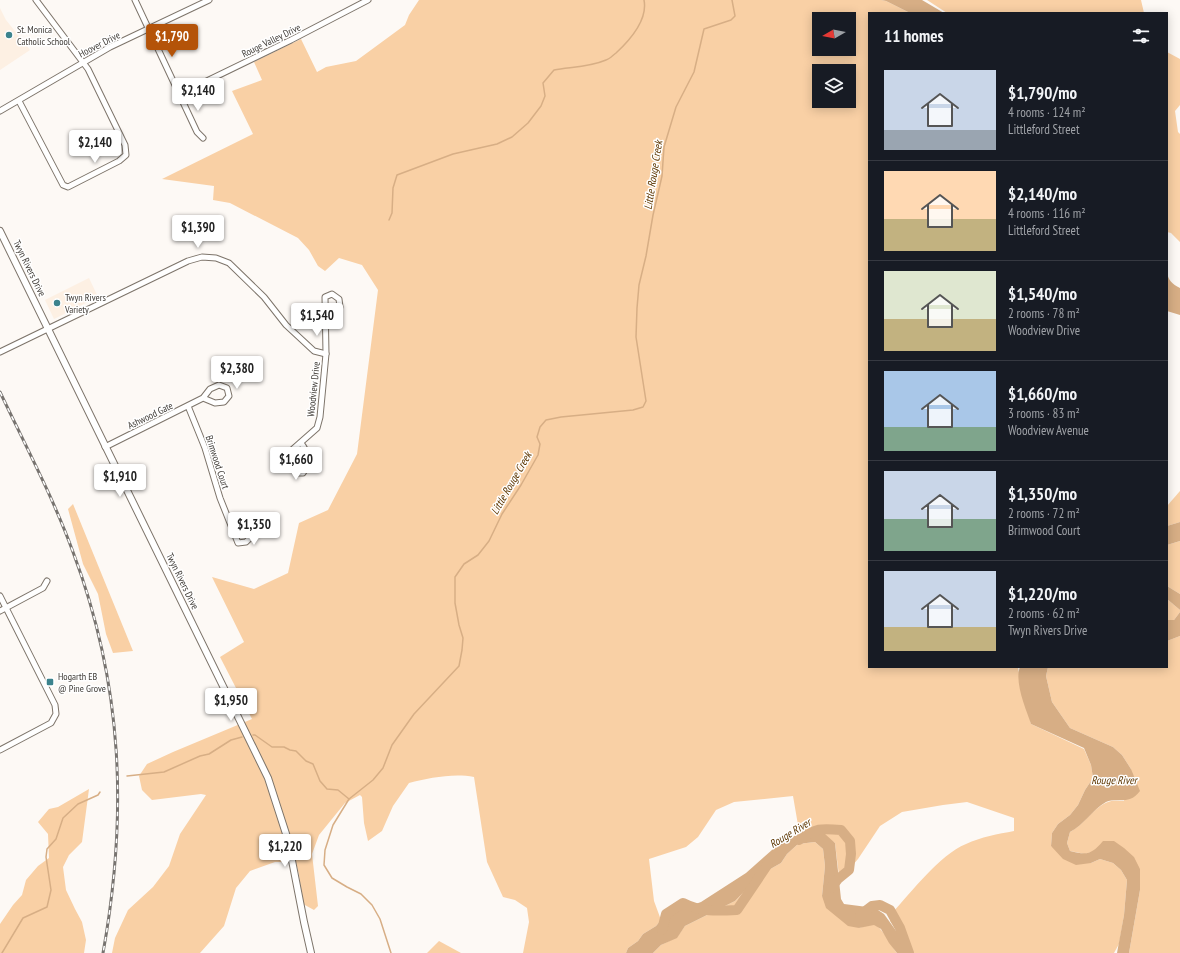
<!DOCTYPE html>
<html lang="en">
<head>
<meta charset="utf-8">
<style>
	body { margin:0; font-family:"PT Sans Narrow",sans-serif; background:#242831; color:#f1f3f6; height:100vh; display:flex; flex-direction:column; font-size:15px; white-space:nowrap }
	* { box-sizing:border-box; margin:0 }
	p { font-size:13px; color:#9ea1a6 }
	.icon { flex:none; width:22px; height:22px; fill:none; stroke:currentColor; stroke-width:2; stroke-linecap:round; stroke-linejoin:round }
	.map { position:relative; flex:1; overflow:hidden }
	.details { position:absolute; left:868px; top:12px; width:300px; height:656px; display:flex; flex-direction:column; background:#171b24; border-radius:0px; box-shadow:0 2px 10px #0003 }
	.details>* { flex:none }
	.needle { width:26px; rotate:261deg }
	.buttons { position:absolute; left:812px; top:12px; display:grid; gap:8px }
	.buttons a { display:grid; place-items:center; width:44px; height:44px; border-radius:0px; background:#171b24; box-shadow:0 2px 10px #0003; font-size:20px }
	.price { position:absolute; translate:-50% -34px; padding:0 9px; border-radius:4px; background:#fff; color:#222; font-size:13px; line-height:26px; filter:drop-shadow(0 1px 2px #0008) }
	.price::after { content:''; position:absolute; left:50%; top:24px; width:12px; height:9px; margin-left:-6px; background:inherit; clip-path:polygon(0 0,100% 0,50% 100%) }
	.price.selected { background:#b45309; color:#fff }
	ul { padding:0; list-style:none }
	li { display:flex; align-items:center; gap:12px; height:100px; padding:0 16px }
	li+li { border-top:1px solid #363941 }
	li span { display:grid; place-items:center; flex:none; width:112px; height:80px; border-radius:0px; color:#555 }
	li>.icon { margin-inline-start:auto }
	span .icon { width:48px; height:48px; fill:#fffc; stroke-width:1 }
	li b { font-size:17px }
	h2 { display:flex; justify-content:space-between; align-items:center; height:48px; padding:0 16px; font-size:17px }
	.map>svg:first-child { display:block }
	.built { fill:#fdf0e3 }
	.green { fill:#f9d0a5; fill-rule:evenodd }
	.water { fill:#d7ae85 }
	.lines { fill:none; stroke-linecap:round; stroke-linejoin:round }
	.stream { stroke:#d7ae85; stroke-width:1.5 }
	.river { stroke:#d7ae85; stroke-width:10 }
	.minor-casing { stroke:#7d746a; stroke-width:7 }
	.tertiary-casing { stroke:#7d746a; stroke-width:8 }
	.minor { stroke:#fff; stroke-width:5 }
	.tertiary { stroke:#fff; stroke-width:6 }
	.rail-casing { stroke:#77736f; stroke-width:3 }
	.rail { stroke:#fff; stroke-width:1.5; stroke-dasharray:4.5; stroke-linecap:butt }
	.poi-dot { fill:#3c838d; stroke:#fff; stroke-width:1.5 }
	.labels { text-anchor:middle; stroke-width:3; stroke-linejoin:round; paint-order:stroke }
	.poi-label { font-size:10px; fill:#3f3b36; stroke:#fff; text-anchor:start }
	.street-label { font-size:10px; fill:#3f3b36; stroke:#fff }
	.water-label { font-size:11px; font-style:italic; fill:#5d3600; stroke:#fff }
</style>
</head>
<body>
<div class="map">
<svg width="1180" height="953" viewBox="0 0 1180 953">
	<rect width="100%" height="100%" fill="#fdf9f5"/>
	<!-- built -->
	<g class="built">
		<path d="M0,8L6,20L30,50L0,70Z"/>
		<path d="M89,278L98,297L54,319L45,300Z"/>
	</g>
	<!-- green -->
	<g class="green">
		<path d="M419,0H881L886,1L910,13H869V667H1020L1018,668L1031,724L1084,749L1091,765L1093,778L1085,790L1078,805L1070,815L1058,824L1052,833L1051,846L1091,863L1100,859L1113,863L1121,870L1127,880L1124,915L1119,944L1114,953H912L890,921L891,914C912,892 939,855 966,844C981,837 998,834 1014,831V818L967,802L943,805L902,812L880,826L858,859L846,873L839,876L835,843L817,831L798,834V825L793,796L734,802L716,810L698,837L686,847L649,859L654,901L661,920L656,926L643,934L638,941L628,948L626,953H523L529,922L527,908L515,900L503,897L487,862L474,777C453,773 429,778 409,783L393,806L382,831L368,841L364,823L362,797L360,795L345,803L319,835L312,854L318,906L314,910L303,904L299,875L296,862H275L250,871L236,888L224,926L200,953H112L115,938L128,910L153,887L169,866L180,834L206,795L201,794L152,800L142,790L139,776L147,764L173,752L252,719L220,657L244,642L212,577L254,589L288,573L299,523L328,510L357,454L378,290L362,265L339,258L325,271L318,266L309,250L298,238L230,203L213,200L214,186L162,179L253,134L232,91L262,80L254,62L301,39L317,72L326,67L356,61L405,25L409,15ZM819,19H849V49H819ZM819,71H849V101H819Z"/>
		<path d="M927,0H1141L1144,13H947Z"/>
		<path d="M1167,52L1180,59V105L1175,111L1178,132L1180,134V242L1171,233L1167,232Z"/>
		<path d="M1180,491V522L1167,526V506Z"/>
		<path d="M73,504L133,651L113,653L106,634L98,594L83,564L68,509Z"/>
		<path d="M1180,541V594L1167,586V545Z"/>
		<path d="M1167,599L1180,610V612L1174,620H1167Z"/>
		<path d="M1180,636V953H1129L1140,890V869L1095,851L1085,854L1070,851L1067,843L1070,832C1084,825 1095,806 1108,802C1112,800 1119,801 1124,801L1131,769L1122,755L1113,747L1070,728L1052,702L1046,676L1048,667H1167V641Z"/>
		<path d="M89,789L82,842L69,855L63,867L66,890L75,909L82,922L86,940L84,953H0V924L13,905L22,895L26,880L38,866L49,858L48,834L38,822L49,809L58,807Z"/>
		<path d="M815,842L823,849L825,866L822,896L859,928C863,927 870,924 875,925C882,927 892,947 897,953H653L661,945L677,937L685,926L735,901L760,875L781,863L787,854L798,844Z"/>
		<path d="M439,941L461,953H427Z"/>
	</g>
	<!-- water -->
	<g class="water">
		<path d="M881,0H922L944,13H910L886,1Z"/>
		<path d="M1167,272C1168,280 1172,284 1180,288V315L1167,311Z"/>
		<path d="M1180,522V541L1167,545V526Z"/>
		<path d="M1167,586L1180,594V610L1167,599Z"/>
		<path d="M1180,612V636L1167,641V620H1174Z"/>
		<path d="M1020,667H1048L1046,676L1052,702L1070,728L1113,747L1122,755L1131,769L1140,791C1129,806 1117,797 1106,802C1092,810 1084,825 1070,832L1067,843L1070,851C1087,855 1091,855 1103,841H1114L1124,848L1134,857L1140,869V890L1129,953H1117L1124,915L1127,880L1121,870L1113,863L1100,859L1091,863L1076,865L1063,859L1051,846L1052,833L1058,824L1070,815L1078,805L1085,790L1093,778L1091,765L1084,748L1031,724C1026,709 1014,682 1020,667Z"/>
		<path d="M817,831L825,834L835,843L841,899L844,904L875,908L884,914L912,953H897L889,943L881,929L874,925L859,928L848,926L826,908L822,896L825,866L823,849L815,842L798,844L787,854L781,863L760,875L735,901L685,926L677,938L661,945L653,953H626L628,948L638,941L643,934L656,926L661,920L677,909L690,906L701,902L746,873L781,842L798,834Z"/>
	</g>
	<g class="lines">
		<!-- stream -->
		<g class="stream">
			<path d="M389,220L392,213L393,188L397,175L453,154L497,144L512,137L528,123L541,106L545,96L543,83L554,70C571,67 590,67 606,60C610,59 613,55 616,53C630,40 648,20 644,0"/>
			<path d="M253,735H255L272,747H284L290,750L296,751L306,761L313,764L320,781L327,789L338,790L349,799"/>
			<path d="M127,776L164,772L200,756L209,754L231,740L242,737"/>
			<path d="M2,953L23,918L47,907L51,890L46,857L47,849L56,839L63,818L78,804L98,795L100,792"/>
			<path d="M391,953L380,919L372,905L361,894L347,887L332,878L324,865L325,850L333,825L349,799L373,780L383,768L392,745L414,714L459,666L462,650L463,638L459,625L455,603V577L464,564L478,555L489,541L502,514L521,485L538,455L540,444L537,437L540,427L546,420L561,417L633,410L643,407L646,401L636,337L637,308L639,285L646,256L653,215L662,176L664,147L676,107L694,72L704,29L731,20L735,16L732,0"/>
		</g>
		<!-- river -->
		<g class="river">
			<path d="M799,840C816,828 821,828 841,830L850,841L851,854L849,870L838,879L831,888"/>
			<path d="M860,915L872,906L880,905L890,910L900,928L909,953"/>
			<path d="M662,930L666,914L683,903C700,912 718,911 737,910L768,864"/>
		</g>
		<!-- minor casing -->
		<g class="minor-casing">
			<g id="minor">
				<path d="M135,0L197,132L203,138"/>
				<path d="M180,94L291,40L368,0"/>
				<path d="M19,101L63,185L68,187L119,161L126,155L125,145L88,69L36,0"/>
				<path d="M0,111L110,47L209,0"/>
				<path d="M0,352L188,261L202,257L216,258L229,263L264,297L286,325L314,351L326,354"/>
				<path d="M188,406L205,448L220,498L238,543L246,542L251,537L249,530L242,525L231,523"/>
				<path d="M301,443C308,452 311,463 303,473H296L290,467L288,459L292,450L317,428L320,417L326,354L325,297L332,294L339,299L340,307L325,319"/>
				<path d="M105,447L203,398L210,389L219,385L227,388L229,396L224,402L215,403L203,398"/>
				<path d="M0,596L55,705L56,714L51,723L0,750"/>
				<path d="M0,611L43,588L47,581"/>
			</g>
		</g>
		<!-- tertiary casing -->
		<g class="tertiary-casing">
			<path id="tertiary" d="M0,231L268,778L288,840L304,922L311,953"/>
		</g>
		<!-- minor -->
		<use href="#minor" class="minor"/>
		<!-- tertiary -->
		<use href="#tertiary" class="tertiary"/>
		<!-- rail casing -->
		<g class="rail-casing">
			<path id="rail" d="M0,392C25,445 53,497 73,552C123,685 128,814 103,953"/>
		</g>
		<!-- rail -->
		<use href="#rail" class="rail"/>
	</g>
	<!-- markers -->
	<g class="poi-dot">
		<circle cx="9" cy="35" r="4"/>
		<circle cx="57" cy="303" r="4"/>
		<rect x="46" y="678" width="8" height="8" rx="2"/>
	</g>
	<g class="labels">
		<!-- poi labels -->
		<g class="poi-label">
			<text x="17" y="33">St. Monica<tspan x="17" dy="12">Catholic School</tspan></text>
			<text x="65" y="301">Twyn Rivers<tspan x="65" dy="12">Variety</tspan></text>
			<text x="58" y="680">Hogarth EB<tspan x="58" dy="12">@ Pine Grove</tspan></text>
		</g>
		<!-- street labels -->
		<g class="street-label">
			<text transform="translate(271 40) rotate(-26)" y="4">Rouge Valley Drive</text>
			<text transform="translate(99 44) rotate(-27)" y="4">Hoover Drive</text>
			<text transform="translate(30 268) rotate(64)" y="4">Twyn Rivers Drive</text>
			<text transform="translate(313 389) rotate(-84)" y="4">Woodview Drive</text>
			<text transform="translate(150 415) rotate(-26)" y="4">Ashwood Gate</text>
			<text transform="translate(218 462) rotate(72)" y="4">Brimwood Court</text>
			<text transform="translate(183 581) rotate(64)" y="4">Twyn Rivers Drive</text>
		</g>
		<!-- water labels -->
		<g class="water-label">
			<text transform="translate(653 175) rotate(-81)" y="4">Little Rouge Creek</text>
			<text transform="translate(511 483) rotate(-60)" y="4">Little Rouge Creek</text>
			<text x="1114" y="784">Rouge River</text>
			<text transform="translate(790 833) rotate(-31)" y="4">Rouge River</text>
		</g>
	</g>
</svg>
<div class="buttons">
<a><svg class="needle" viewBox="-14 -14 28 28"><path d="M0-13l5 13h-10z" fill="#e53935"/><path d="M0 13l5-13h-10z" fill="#9ea1a6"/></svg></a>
<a><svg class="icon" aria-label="layers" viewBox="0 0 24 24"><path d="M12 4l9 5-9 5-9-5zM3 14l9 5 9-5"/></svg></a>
</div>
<b class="price selected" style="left:172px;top:58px">$1,790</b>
<b class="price" style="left:198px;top:112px">$2,140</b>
<b class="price" style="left:95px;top:164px">$2,140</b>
<b class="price" style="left:198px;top:249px">$1,390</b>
<b class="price" style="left:317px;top:337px">$1,540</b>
<b class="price" style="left:237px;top:390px">$2,380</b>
<b class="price" style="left:296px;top:481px">$1,660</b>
<b class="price" style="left:120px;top:498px">$1,910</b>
<b class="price" style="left:254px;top:546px">$1,350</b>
<b class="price" style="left:231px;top:722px">$1,950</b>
<b class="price" style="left:285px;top:868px">$1,220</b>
<section class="details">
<h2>11 homes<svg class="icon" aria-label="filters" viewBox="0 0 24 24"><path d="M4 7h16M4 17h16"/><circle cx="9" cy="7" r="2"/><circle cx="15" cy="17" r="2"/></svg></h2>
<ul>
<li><span style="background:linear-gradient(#c9d6e8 75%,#9aa5b1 0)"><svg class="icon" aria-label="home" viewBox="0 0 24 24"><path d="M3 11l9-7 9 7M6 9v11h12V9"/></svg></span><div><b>$1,790/mo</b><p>4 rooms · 124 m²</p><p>Littleford Street</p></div></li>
<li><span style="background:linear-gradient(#ffd9b3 60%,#c2b280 0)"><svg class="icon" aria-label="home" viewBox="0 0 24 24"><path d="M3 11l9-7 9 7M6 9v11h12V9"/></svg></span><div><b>$2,140/mo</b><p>4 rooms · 116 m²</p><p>Littleford Street</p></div></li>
<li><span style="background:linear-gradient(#dfe7d0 60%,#c2b280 0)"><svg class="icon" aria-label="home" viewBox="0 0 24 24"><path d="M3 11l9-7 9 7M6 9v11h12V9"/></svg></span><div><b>$1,540/mo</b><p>2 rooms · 78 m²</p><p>Woodview Drive</p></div></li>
<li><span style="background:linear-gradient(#a9c7e8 70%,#7fa58c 0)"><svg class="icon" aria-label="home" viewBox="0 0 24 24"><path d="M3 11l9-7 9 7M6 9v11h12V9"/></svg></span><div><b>$1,660/mo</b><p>3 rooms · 83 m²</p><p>Woodview Avenue</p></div></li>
<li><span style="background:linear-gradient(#c9d6e8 60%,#7fa58c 0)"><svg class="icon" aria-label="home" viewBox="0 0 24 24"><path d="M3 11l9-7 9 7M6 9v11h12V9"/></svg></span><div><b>$1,350/mo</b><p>2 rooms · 72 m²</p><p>Brimwood Court</p></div></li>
<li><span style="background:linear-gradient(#c9d6e8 70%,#c2b280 0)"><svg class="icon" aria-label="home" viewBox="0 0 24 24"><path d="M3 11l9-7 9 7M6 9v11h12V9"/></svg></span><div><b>$1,220/mo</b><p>2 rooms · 62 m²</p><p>Twyn Rivers Drive</p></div></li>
</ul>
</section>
</div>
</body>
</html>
